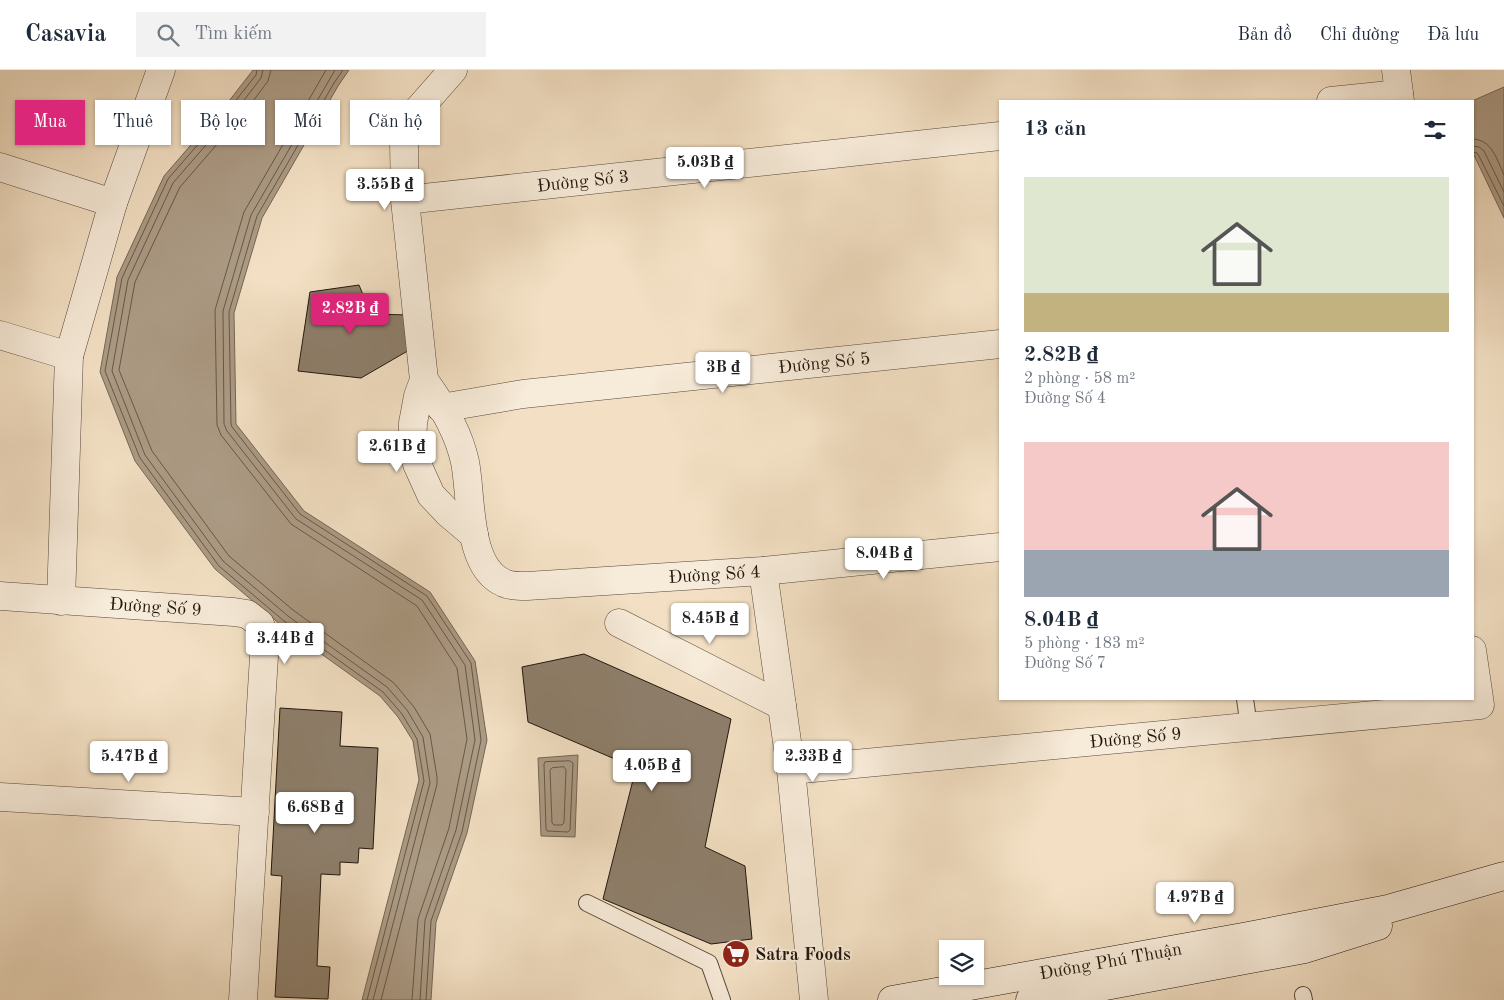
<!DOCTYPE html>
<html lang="vi">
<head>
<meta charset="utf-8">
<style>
	body { margin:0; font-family:"Old Standard TT",serif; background:#f2f2f3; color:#1f2937; height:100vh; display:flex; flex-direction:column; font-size:19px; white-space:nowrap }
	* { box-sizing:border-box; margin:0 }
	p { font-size:16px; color:#747a83 }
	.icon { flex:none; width:28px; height:28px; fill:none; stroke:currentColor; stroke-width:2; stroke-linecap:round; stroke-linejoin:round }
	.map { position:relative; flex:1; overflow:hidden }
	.panel { position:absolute; left:999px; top:30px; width:475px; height:600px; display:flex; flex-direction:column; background:#fff; border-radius:0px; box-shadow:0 1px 4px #0004 }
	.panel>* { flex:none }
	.top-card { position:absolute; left:15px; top:30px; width:475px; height:45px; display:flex; gap:10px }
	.fabs { position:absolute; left:939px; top:870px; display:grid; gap:10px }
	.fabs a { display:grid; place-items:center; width:45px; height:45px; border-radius:0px; background:#fff; box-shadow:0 1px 4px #0004; font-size:25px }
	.price { position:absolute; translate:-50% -42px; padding:0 11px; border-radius:5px; background:#fff; color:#222; font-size:16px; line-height:32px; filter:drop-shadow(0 1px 2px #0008) }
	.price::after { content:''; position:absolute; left:50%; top:30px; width:15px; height:11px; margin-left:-8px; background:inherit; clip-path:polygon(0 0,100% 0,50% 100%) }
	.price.current { background:#db2777; color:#fff }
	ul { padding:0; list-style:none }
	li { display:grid; align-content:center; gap:10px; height:265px; padding:0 25px }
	li span { display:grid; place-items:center; height:155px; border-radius:0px; color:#555 }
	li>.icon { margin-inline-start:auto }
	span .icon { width:90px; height:90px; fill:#fffc; stroke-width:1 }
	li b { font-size:21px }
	h2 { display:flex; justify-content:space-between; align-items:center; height:60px; padding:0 25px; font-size:21px }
	.tag { padding:0 18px; border-radius:0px; background:#fff; box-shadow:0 1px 4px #0004; font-size:18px; line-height:45px }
	.tag.current { background:#db2777; color:#fff }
	header { display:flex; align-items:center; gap:30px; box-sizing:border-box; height:70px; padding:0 25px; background:#fff; border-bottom:1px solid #e0e1e3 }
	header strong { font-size:24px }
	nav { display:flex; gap:28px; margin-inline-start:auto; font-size:18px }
	.search { width:350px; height:45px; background:#f2f2f3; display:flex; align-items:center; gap:12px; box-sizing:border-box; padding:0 18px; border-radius:0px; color:#747a83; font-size:19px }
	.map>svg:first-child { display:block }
	.water { fill:#ac9b85; stroke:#746655 }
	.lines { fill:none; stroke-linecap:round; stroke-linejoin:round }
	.shore { stroke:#665848; stroke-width:1 }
	.building { fill:#8e7f6c; stroke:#21160c }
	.lane-casing { stroke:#56483a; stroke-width:18 }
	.street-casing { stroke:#56483a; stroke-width:29 }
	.secondary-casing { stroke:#21160c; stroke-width:29 }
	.lane { stroke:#f7ebd9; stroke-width:16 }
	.street { stroke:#f7ebd9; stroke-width:28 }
	.secondary { stroke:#f7ebd9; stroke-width:28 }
	.labels { text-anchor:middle; stroke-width:4; stroke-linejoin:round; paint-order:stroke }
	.street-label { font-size:18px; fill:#21160c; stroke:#f7ebd9 }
	.poi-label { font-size:18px; font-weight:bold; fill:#21160c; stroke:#f7ebd9; text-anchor:start }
</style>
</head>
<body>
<header>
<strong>Casavia</strong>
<div class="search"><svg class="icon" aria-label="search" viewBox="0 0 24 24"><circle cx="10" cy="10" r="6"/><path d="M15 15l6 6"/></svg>Tìm kiếm</div>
<nav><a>Bản đồ</a><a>Chỉ đường</a><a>Đã lưu</a></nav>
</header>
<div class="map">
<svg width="1504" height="930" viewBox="0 0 1504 930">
	<rect width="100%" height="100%" fill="#f3e0c4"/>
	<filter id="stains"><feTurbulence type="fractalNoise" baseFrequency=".004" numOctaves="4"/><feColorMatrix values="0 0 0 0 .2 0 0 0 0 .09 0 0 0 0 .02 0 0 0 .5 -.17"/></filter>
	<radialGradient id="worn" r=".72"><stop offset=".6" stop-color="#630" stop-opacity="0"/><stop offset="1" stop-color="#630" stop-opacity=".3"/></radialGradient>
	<!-- water -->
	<g class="water">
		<path d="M253,0H349L338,16L262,148L234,243L236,354L304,441L430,522L475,591L487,670L467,763L436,852L431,930H362L419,710L413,671L398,647L380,626L281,555L215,499L135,391L100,302L117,207L164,106L229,31Z"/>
		<path d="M1504,17V148L1473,83L1472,31Z"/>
		<path d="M578,685L575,767L541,766L538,688Z"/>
	</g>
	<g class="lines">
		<!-- shore -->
		<g class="shore">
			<path d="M257,0L256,5L233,34L168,109L122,208L105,301L140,388L219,496L284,551L383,622L402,644L417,669L424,711L367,930"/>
			<path d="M263,0L261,8L238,38L173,113L128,210L112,301L145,385L223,491L288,546L387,617L407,640L423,667L430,713L373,930"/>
			<path d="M271,0L268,11L244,43L180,117L135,212L119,300L152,381L229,486L293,540L394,613L414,637L430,664L437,707V714L381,930"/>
			<path d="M326,0L244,142L215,240L217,355L221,365L291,454L417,536L457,598L467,669L449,758L418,849L412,930"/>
			<path d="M335,0L251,145L223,241L224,354L227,361L296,449L422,530L465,595L475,670L456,760L425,850L420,930"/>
			<path d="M343,0L334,13L257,146L229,242L231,354L232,357L300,444L427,526L471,593L481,670L462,762L431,851L426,930"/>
			<path d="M1472,69C1492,69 1497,90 1504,105"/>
			<path d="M1472,76L1479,77L1484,81L1504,122"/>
			<path d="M1472,82L1477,83L1479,86L1504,136"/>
			<path d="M570,691L573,693L570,760L568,762L547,761L546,759L544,694L545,692Z"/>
			<path d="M564,697L566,700L564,753L562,755H554L552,753L550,700L552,698Z"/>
		</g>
	</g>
	<!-- building -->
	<g class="building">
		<path d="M359,215L371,244L409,245L411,279L361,308L298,301L310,222Z"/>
		<path d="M584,584L731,649L705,777L745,796L752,869L711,874L603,829L636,698L528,652L522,597Z"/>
		<path d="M280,638L342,642L340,676L378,678L373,779L359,778L358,793L340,792V805L321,804L317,896L330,897L328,929L275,927L282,806L271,805Z"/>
	</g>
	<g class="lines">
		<!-- lane casing -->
		<g class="lane-casing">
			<g id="lane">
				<path d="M1245,629L1249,657"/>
				<path d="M587,833L709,893L722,930"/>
				<path d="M1303,925L1304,930"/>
			</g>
		</g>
		<!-- street casing -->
		<g class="street-casing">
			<g id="street">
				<path d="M453,0L416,42L408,54L404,71L405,130L424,310L418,326L413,353L412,376L417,394L431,425L449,444L474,465"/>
				<path d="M1396,0L1400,31"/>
				<path d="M1331,31L1399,24"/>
				<path d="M0,97L113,133"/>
				<path id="s1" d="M405,130L1000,66"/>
				<path d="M0,265L69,286"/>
				<path id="s2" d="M424,310C441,333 459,364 465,392C472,427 466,497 504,513C510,516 520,516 527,516L763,501L1000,477"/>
				<path id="s3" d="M441,338L523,324L1000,274"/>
				<path d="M763,501L791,700L814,930"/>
				<path id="s4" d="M0,526L234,542L247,544L260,554L265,570L243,930"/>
				<path d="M61,531L69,286L113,133L161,0"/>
				<path d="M619,553L782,636"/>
				<path id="s5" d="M791,700L1480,635L1472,580"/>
				<path d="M0,727L255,742"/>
			</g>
		</g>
		<!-- secondary casing -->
		<g class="secondary-casing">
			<g id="secondary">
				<path id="s6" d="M892,930L1243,867L1388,839L1504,806"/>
				<path d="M1030,930L1305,879L1378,856"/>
			</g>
		</g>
		<!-- lane -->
		<use href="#lane" class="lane"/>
		<!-- street -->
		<use href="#street" class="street"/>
		<!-- secondary -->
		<use href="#secondary" class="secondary"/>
	</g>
	<!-- icons -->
	<defs>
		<g id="supermarket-disc" transform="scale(1.4375)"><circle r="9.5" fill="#8f2418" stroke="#f7ebd9"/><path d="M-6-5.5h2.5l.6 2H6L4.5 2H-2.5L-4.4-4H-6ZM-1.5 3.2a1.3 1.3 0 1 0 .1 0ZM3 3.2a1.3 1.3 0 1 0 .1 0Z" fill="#fff"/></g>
	</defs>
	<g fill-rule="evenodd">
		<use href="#supermarket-disc" x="736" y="884"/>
	</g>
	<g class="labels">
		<!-- street labels -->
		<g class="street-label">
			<text dy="6" stroke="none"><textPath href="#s1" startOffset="179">Đường Số 3</textPath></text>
			<text dy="6" stroke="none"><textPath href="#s3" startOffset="386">Đường Số 5</textPath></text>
			<text dy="6" stroke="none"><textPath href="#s2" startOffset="436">Đường Số 4</textPath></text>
			<text dy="6" stroke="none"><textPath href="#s4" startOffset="156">Đường Số 9</textPath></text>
			<text dy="6" stroke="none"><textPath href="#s5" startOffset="346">Đường Số 9</textPath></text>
			<text dy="6" stroke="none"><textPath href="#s6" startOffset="222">Đường Phú Thuận</textPath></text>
		</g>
		<!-- poi labels -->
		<g class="poi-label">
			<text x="755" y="890">Satra Foods</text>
		</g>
	</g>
	<rect width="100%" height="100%" filter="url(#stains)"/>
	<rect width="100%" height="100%" fill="url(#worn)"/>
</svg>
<div class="fabs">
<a><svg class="icon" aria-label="layers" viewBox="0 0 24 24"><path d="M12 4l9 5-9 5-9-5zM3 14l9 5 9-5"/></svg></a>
</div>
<b class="price" style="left:705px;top:119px">5.03B ₫</b>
<b class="price" style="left:385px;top:141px">3.55B ₫</b>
<b class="price current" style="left:350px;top:265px">2.82B ₫</b>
<b class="price" style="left:723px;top:324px">3B ₫</b>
<b class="price" style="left:397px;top:403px">2.61B ₫</b>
<b class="price" style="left:884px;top:510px">8.04B ₫</b>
<b class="price" style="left:710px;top:575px">8.45B ₫</b>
<b class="price" style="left:285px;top:595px">3.44B ₫</b>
<b class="price" style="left:129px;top:713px">5.47B ₫</b>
<b class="price" style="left:813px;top:713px">2.33B ₫</b>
<b class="price" style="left:652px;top:722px">4.05B ₫</b>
<b class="price" style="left:315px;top:764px">6.68B ₫</b>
<b class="price" style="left:1195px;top:854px">4.97B ₫</b>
<div class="top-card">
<a class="tag current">Mua</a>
<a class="tag">Thuê</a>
<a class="tag">Bộ lọc</a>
<a class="tag">Mới</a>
<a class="tag">Căn hộ</a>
</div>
<section class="panel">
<h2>13 căn<svg class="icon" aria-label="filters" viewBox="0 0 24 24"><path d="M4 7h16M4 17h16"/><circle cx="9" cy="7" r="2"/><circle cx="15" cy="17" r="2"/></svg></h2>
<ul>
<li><span style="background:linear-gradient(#dfe7d0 75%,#c2b280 0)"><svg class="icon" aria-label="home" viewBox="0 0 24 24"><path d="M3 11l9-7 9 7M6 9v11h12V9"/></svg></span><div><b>2.82B ₫</b><p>2 phòng · 58 m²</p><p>Đường Số 4</p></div></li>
<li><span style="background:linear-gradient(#f6c9c9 70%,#9aa5b1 0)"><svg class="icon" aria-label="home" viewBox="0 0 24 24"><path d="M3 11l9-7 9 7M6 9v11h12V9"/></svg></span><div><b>8.04B ₫</b><p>5 phòng · 183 m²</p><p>Đường Số 7</p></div></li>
</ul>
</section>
</div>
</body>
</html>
